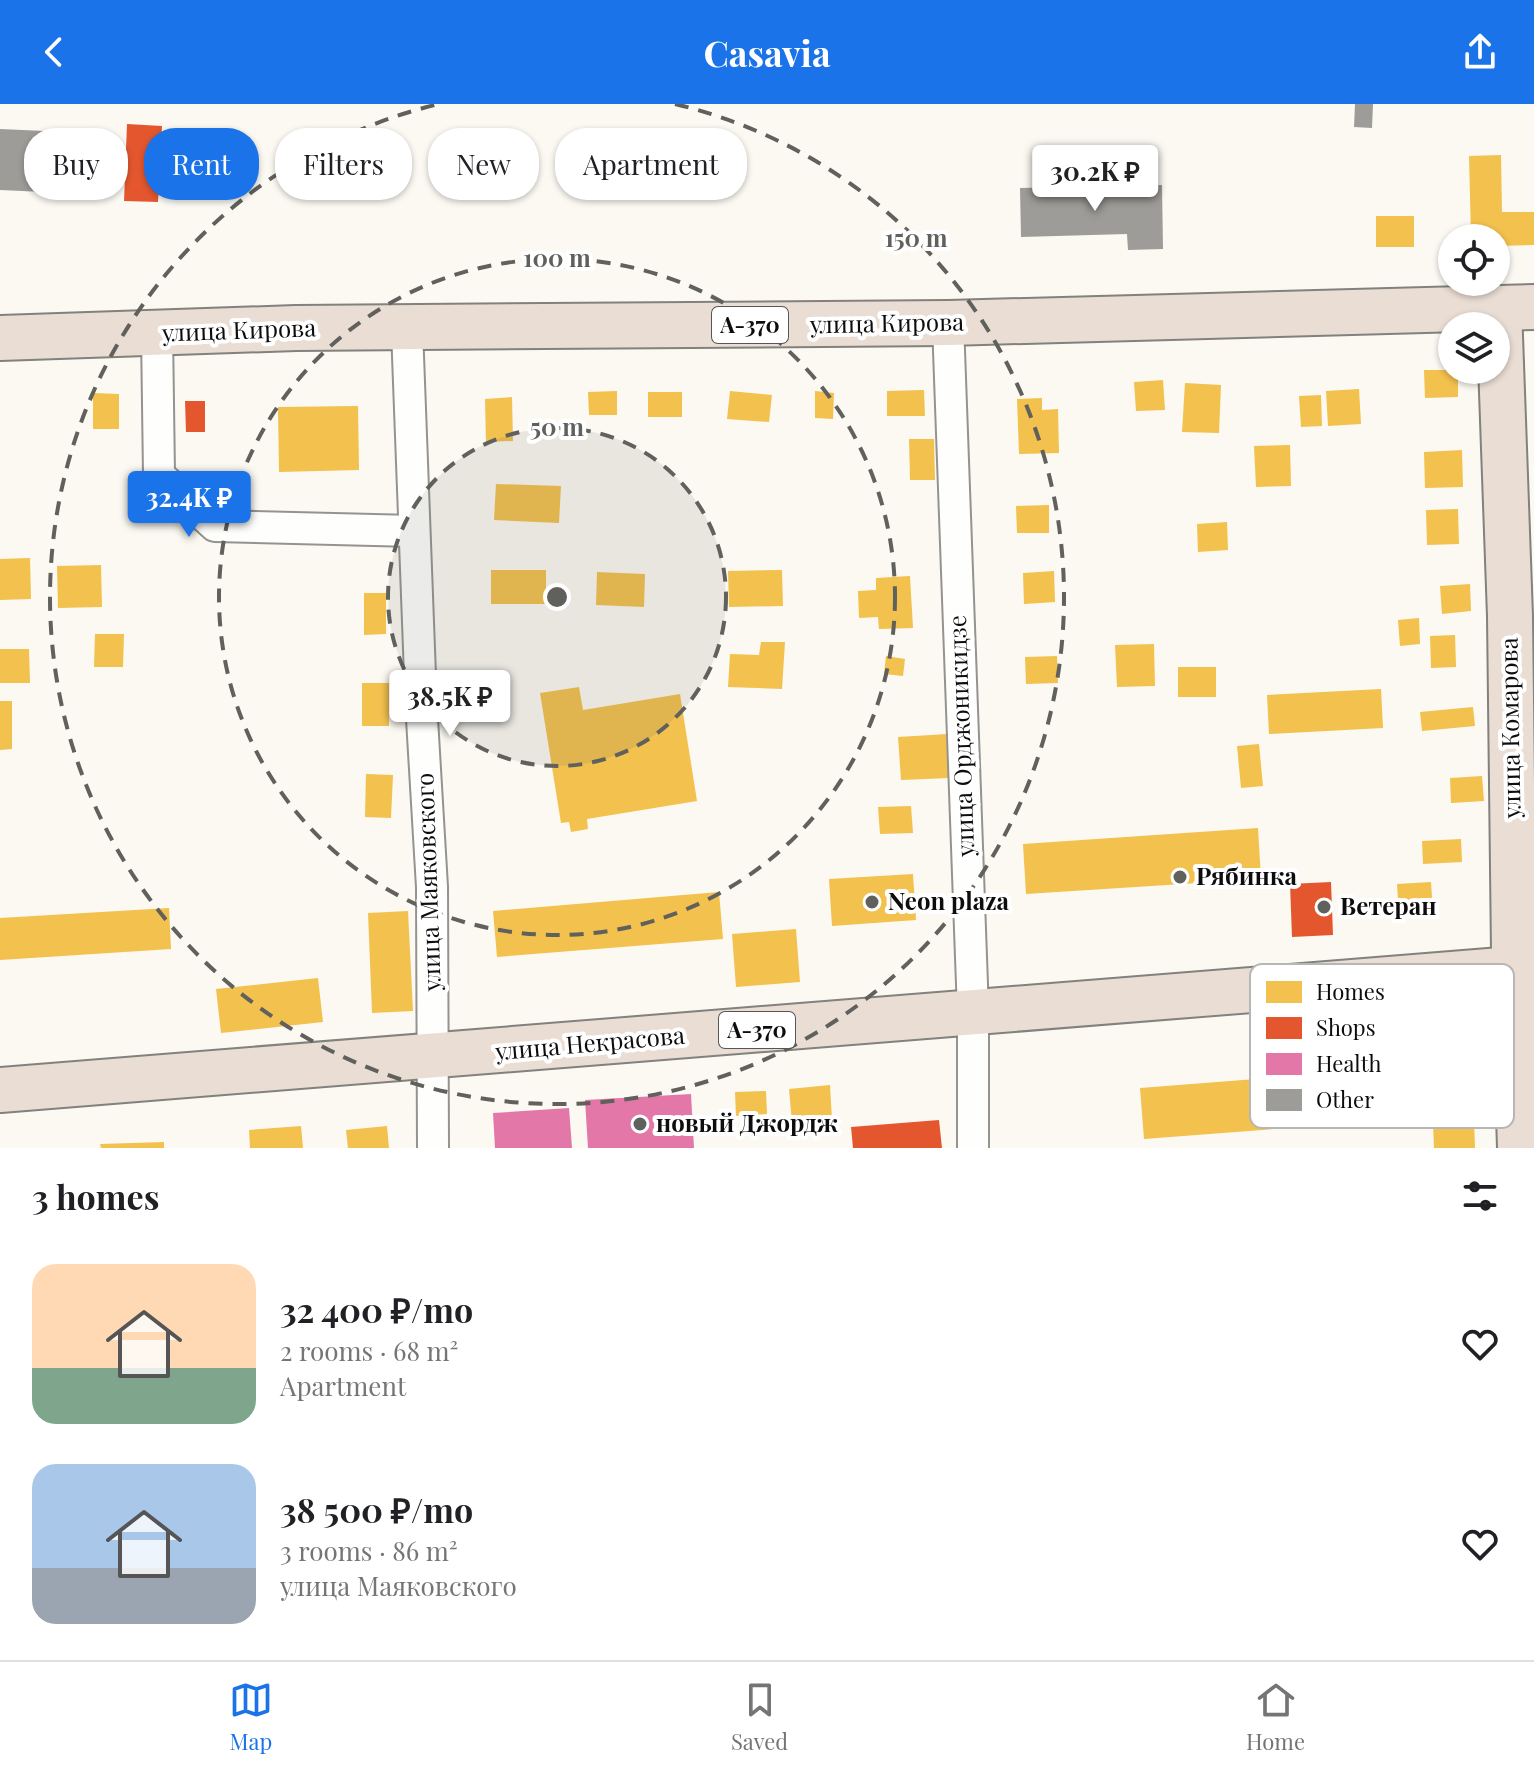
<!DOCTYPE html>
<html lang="en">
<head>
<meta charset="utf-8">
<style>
	body { margin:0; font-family:"Playfair Display",serif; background:#f6f6f6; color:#202124; height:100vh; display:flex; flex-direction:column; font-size:30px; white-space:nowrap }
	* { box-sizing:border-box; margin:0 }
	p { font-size:26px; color:#757577 }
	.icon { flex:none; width:44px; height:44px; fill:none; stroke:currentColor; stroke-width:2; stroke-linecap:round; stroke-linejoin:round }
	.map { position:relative; height:1044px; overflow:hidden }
	.drawer { display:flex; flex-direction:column; background:#fff; flex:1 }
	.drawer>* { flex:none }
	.top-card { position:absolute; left:24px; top:24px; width:800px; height:72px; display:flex; gap:16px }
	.controls { position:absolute; left:1438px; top:120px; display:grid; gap:16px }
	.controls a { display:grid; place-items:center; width:72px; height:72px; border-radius:50%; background:#fff; box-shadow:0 2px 6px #0004; font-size:40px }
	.price { position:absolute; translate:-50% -68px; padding:0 18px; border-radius:8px; background:#fff; color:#222; font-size:26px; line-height:52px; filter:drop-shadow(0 2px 4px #0008) }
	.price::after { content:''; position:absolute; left:50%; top:48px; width:24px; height:18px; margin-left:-12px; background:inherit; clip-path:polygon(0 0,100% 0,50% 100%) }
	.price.on { background:#1a73e8; color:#fff }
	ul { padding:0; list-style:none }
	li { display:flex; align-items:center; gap:24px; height:200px; padding:0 32px }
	li span { display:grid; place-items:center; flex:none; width:224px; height:160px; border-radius:24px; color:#555 }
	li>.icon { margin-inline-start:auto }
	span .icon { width:96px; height:96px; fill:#fffc; stroke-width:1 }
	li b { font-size:34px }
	h2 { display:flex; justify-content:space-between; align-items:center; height:96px; padding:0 32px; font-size:34px }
	.chip { padding:0 28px; border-radius:32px; background:#fff; box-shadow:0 2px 6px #0004; font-size:28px; line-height:72px }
	.chip.on { background:#1a73e8; color:#fff }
	header { display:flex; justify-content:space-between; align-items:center; height:104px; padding:0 32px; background:#1a73e8; color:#fff; font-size:36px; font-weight:700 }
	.dock { display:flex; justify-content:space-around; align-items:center; height:112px; border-top:2px solid #e0e0e0; background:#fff; font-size:22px; color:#757577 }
	.dock a { display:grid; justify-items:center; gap:4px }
	.dock .on { color:#1a73e8 }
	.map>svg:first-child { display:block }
	.homes { fill:#f2c14e }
	.shops { fill:#e4572e }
	.health { fill:#e377a8 }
	.building { fill:#9e9c98 }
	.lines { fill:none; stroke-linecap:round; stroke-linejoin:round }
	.minor-casing { stroke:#949390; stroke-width:34 }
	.highway-casing { stroke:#81817d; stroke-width:48 }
	.minor { stroke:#fefefd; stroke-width:30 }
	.highway { stroke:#eaddd4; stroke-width:44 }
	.ring { fill:none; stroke:#60605d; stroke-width:4; stroke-dasharray:14 10 }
	.poi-dot { fill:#60605d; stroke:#fff; stroke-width:3 }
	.labels { text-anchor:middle; stroke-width:8; stroke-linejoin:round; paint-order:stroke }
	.shield { fill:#fff; stroke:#565656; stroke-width:2 }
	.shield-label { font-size:22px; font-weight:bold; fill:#0d0d0d }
	.street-label { font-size:24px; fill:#0d0d0d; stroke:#fff }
	.poi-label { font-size:24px; font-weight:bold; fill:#0d0d0d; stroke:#fff; text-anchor:start }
	.key { fill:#fff; stroke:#b6b6b6; stroke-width:2 }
	.key-label { font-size:22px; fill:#0d0d0d }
	.centre { fill:#60605d; stroke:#fff; stroke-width:4 }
	.ring-label { font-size:24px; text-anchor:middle; font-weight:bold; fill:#60605d; stroke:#fff; stroke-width:8; stroke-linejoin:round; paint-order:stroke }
</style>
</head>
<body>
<header><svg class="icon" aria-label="back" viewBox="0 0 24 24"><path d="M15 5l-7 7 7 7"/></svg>Casavia<svg class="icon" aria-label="share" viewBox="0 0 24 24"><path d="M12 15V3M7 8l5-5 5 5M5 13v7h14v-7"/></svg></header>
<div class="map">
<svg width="1534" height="1044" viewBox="0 0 1534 1044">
	<rect width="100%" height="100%" fill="#fbf9f2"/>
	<!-- homes -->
	<g class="homes">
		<path d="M1501,51L1502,108H1534V141L1496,142V134H1471L1469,52Z"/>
		<rect x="1376" y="112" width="38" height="31"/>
		<path d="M1424,266H1458V293L1425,294Z"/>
		<path d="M1163,276L1165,306L1136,307L1134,278Z"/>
		<path d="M1185,279L1221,281L1219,329L1182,328Z"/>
		<path d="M1359,285L1361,320L1328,322L1326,287Z"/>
		<path d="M924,286L925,312H887V287Z"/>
		<path d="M617,287V311H589L588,288Z"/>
		<path d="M730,287L772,291L769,318L727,315Z"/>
		<path d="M815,287L834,289L833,315L815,314Z"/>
		<rect x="648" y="288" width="34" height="25"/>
		<path d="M93,289L119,290V325H93Z"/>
		<path d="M1321,291L1322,322L1301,323L1299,292Z"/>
		<path d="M512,293L513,337L486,338L485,295Z"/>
		<path d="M1042,294V306L1058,305L1059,349L1019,350L1017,295Z"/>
		<path d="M358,302L359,366L279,368L278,303Z"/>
		<path d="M909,335H934L935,376H910Z"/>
		<path d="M1290,341L1291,382L1256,383L1254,342Z"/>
		<path d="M1462,346L1463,383L1425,384L1424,348Z"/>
		<path d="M496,380L561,382L559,419L494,416Z"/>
		<path d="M1049,401V429H1017L1016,402Z"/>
		<path d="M1458,405L1459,440L1427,441L1426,406Z"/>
		<path d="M1227,418L1228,446L1198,448L1197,420Z"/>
		<path d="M30,454L31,495L0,496V455Z"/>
		<path d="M101,461L102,503L58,504L57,462Z"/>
		<rect x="491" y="466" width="55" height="34"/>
		<path d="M782,466L783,502L729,503L728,467Z"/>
		<path d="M1054,467L1055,498L1024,500L1023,469Z"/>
		<path d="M597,468L645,470L644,503L596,501Z"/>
		<path d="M910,472L913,524L879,525L878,513L859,514L858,487L876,486V474Z"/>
		<path d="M1470,480L1471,507L1442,510L1440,482Z"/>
		<path d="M364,489H386V530L364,531Z"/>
		<path d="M1419,514L1420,540L1400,542L1398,516Z"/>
		<path d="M95,530H124L123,563H94Z"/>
		<path d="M1455,531L1456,563L1431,564L1430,532Z"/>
		<path d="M761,538H785L782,585L728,583L730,550L759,551Z"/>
		<path d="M1154,540L1155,582L1117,583L1115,541Z"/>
		<path d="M0,545H29L30,579H0Z"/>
		<path d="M886,552L905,555L903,572L884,570Z"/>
		<path d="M1057,552L1058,579L1026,580L1025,553Z"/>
		<rect x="1178" y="563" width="38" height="30"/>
		<rect x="362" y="579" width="27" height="43"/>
		<path d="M579,583L583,606L680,590L697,697L587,715L588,725L571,728L569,718L561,719L540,589Z"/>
		<path d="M1381,585L1383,624L1269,630L1267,591Z"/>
		<path d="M0,597H12V645L0,646Z"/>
		<path d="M1473,603L1475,622L1422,627L1420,608Z"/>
		<path d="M947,630L949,674L901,676L898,633Z"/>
		<path d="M1259,640L1263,682L1241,684L1237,642Z"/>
		<path d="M366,670L393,671L391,714L365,713Z"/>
		<path d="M1482,672L1484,697L1451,699L1450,674Z"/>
		<path d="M911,702L913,729L880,730L878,703Z"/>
		<path d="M1258,724L1261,775L1026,790L1023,740Z"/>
		<path d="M1461,735L1462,758L1423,760L1422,737Z"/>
		<path d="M913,770L916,816L832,822L829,775Z"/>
		<path d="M1431,778L1433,810L1399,812L1397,780Z"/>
		<path d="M719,788L723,835L497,853L493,807Z"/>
		<path d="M169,804L171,845L0,856V814Z"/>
		<path d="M408,807L413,907L372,909L368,809Z"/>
		<path d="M796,825L800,878L736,883L732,830Z"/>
		<path d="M318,874L323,918L221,929L216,885Z"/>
		<path d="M1387,965L1391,1016L1144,1035L1140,984Z"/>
		<path d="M830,981L832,1016L792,1019L789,985Z"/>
		<path d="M766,987L767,1010L736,1012L735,988Z"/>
		<path d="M1474,1017L1475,1044H1434L1433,1019Z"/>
		<path d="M301,1022L303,1044H250L249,1026Z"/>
		<path d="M387,1022L389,1044H348L346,1026Z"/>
		<path d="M164,1038V1044H101L100,1040Z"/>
	</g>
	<!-- shops -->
	<g class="shops">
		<path d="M127,20L162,22L158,98L124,97L125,73L88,72L89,44L126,46Z"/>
		<path d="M185,297H205V328H186Z"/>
		<path d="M1331,778L1333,831L1292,833L1290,780Z"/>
		<path d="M939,1016L942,1044H853L851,1023Z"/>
	</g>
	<!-- health -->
	<g class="health">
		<path d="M691,990L694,1044H588L585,996Z"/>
		<path d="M569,1004L572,1044H495L493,1009Z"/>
	</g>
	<!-- building -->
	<g class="building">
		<path d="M1355,0H1373L1372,24L1354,23Z"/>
		<path d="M0,25L90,29L87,90L0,86Z"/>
		<path d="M1162,81L1163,145L1128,146L1127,130L1021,133L1020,84Z"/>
	</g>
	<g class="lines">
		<!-- minor casing -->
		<g class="minor-casing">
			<g id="minor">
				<path d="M948,219L973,908V1044"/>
				<path d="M407,225L421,598L432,783L433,1044"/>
				<path d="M157,229L159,371L215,422L414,427"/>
			</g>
		</g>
		<!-- highway casing -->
		<g class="highway-casing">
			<g id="highway">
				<path d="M1499,204L1510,512L1514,848L1520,1044"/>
				<path d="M0,234L296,224L948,219L1534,203"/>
				<path d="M0,986L1514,865"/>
			</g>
		</g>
		<!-- minor -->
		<use href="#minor" class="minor"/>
		<!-- highway -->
		<use href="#highway" class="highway"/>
	</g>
	<!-- distance rings -->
	<circle cx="557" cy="493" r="169" fill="#60605d" fill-opacity=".12"/>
	<g class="ring">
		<circle cx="557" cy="493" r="169"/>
		<circle cx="557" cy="493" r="338"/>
		<path d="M675 0A507 507 0 1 1 439 0"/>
	</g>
	<!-- markers -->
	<g class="poi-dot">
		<circle cx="1180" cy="773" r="8"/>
		<circle cx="872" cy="798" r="8"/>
		<circle cx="1324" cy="803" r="8"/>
		<circle cx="640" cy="1020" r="8"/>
	</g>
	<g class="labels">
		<!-- shield labels -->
		<g class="shield">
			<rect x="712" y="203" width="76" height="36" rx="6"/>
			<rect x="719" y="908" width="76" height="36" rx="6"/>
		</g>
		<g class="shield-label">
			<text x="750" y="229">А-370</text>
			<text x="757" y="934">А-370</text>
		</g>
		<!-- street labels -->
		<g class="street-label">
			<text transform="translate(887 220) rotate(-1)" y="8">улица Кирова</text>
			<text transform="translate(239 227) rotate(-2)" y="8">улица Кирова</text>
			<text transform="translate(1511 624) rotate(-91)" y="8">улица Комарова</text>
			<text transform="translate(962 632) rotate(-92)" y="8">улица Орджоникидзе</text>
			<text transform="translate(429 778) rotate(-92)" y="8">улица Маяковского</text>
			<text transform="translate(590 940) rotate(-5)" y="8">улица Некрасова</text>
		</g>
		<!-- poi labels -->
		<g class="poi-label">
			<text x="1196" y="781">Рябинка</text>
			<text x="888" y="806">Neon plaza</text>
			<text x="1340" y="811">Ветеран</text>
			<text x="656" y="1028">новый Джордж</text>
		</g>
	</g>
	<!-- legend -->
	<rect x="1250" y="860" width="264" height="164" rx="12" class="key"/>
	<rect x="1266" y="877" width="36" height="22" fill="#f2c14e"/>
	<rect x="1266" y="913" width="36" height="22" fill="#e4572e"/>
	<rect x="1266" y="949" width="36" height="22" fill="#e377a8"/>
	<rect x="1266" y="985" width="36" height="22" fill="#9e9c98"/>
	<g class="key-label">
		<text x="1316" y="896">Homes</text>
		<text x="1316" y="932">Shops</text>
		<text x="1316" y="968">Health</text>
		<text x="1316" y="1004">Other</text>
	</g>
	<circle cx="557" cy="493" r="12" class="centre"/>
	<g class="ring-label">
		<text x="916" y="143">150 m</text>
		<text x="557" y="163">100 m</text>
		<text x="557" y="332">50 m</text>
	</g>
</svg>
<div class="controls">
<a><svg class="icon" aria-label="locate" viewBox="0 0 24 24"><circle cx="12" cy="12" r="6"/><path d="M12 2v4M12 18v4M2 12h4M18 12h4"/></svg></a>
<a><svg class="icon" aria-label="layers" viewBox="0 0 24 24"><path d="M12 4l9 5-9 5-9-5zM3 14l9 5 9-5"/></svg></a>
</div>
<b class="price" style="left:1095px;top:109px">30.2K ₽</b>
<b class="price on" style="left:189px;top:435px">32.4K ₽</b>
<b class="price" style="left:450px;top:634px">38.5K ₽</b>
<div class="top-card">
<a class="chip">Buy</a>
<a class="chip on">Rent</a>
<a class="chip">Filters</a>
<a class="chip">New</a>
<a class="chip">Apartment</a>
</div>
</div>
<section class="drawer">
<h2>3 homes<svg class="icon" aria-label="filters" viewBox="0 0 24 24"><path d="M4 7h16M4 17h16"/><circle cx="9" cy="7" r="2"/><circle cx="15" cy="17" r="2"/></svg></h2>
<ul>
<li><span style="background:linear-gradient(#ffd9b3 65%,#7fa58c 0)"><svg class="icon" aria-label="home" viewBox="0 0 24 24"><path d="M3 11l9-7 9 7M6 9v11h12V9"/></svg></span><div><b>32 400 ₽/mo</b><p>2 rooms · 68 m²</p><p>Apartment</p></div><svg class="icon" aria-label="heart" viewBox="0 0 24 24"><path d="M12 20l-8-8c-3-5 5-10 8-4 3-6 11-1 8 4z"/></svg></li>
<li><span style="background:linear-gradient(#a9c7e8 65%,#9aa5b1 0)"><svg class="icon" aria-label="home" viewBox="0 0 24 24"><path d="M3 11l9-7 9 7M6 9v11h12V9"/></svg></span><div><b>38 500 ₽/mo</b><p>3 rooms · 86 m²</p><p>улица Маяковского</p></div><svg class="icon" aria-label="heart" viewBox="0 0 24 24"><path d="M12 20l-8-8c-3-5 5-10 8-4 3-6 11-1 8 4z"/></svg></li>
</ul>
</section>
<nav class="dock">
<a class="on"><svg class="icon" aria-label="map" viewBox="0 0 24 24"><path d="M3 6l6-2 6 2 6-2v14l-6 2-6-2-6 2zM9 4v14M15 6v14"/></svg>Map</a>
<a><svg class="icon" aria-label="saved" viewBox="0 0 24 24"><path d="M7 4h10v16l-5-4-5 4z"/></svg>Saved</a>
<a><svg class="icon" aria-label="home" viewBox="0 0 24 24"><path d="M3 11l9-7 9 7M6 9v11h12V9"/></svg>Home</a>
</nav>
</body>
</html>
